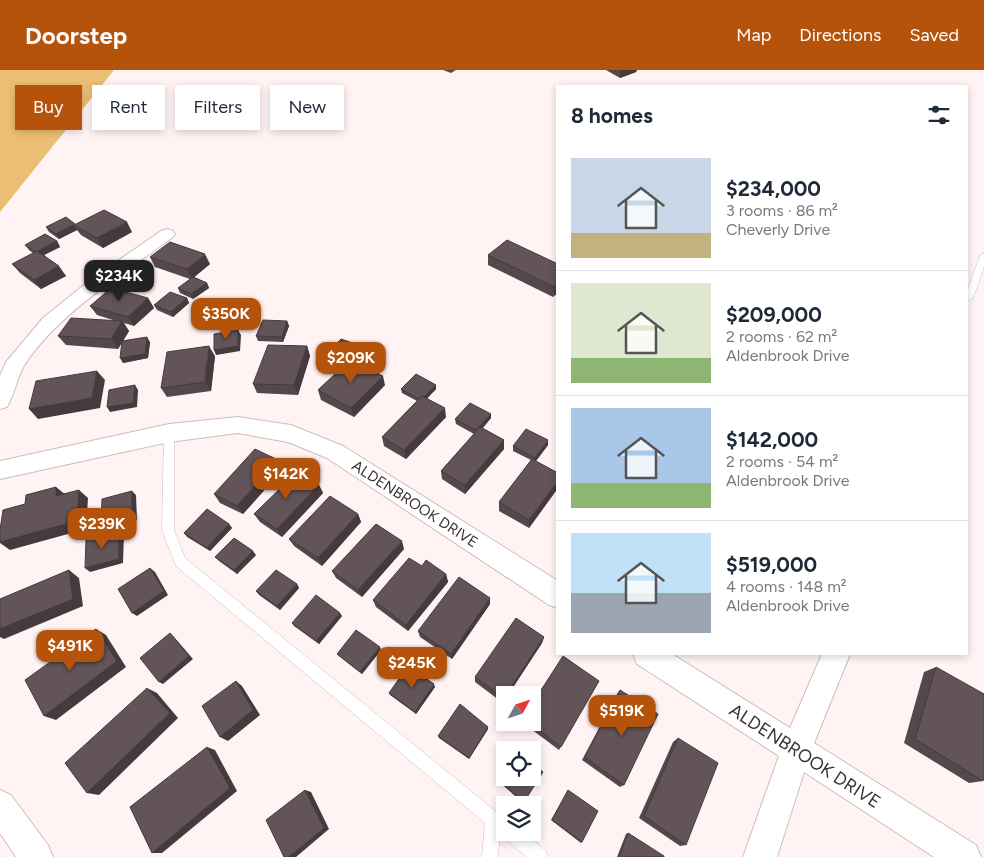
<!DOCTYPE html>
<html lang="en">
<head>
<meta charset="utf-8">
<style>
	body { margin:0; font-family:Figtree,sans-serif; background:#f2f2f3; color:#1f2937; height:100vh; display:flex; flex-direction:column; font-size:19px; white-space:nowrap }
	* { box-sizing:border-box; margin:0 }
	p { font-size:16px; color:#747a83 }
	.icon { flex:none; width:28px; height:28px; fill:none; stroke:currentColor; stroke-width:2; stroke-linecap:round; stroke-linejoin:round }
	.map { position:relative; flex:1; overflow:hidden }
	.panel { position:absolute; left:556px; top:15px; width:412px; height:570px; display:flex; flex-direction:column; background:#fff; border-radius:0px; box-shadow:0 2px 8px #0003 }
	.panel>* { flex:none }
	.hud { position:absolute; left:15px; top:15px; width:466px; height:45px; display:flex; gap:10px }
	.needle { width:32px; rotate:50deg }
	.tools { position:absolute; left:496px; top:616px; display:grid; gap:10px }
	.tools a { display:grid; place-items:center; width:45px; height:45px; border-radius:0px; background:#fff; box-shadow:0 2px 8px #0003; font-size:25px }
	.price { position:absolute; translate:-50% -42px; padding:0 11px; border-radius:10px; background:#b45309; color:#fff; font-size:16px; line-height:32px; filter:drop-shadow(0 1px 2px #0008) }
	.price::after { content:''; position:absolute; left:50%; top:30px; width:15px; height:11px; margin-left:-8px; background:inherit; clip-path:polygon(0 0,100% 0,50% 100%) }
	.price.current { background:#222; color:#fff }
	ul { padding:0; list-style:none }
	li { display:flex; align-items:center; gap:15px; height:125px; padding:0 15px }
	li+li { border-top:1px solid #e0e1e3 }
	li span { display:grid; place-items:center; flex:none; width:140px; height:100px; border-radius:0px; color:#555 }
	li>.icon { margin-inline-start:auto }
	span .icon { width:60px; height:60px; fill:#fffc; stroke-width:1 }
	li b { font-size:21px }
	h2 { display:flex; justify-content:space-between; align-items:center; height:60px; padding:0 15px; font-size:21px }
	.tag { padding:0 18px; border-radius:0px; background:#fff; box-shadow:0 2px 8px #0003; font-size:18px; line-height:45px }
	.tag.current { background:#b45309; color:#fff }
	header { display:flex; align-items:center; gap:30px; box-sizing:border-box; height:70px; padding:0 25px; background:#b45309; color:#fff }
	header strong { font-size:24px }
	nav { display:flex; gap:28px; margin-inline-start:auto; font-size:18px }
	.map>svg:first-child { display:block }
	.green { fill:#ebbf73 }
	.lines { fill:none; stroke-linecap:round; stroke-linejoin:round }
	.lane-casing { stroke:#cebdbb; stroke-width:1 }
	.street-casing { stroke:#cebdbb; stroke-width:2 }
	.lane { fill:#fff; fill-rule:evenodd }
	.street { fill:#fff; fill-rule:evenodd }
	.wall { fill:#54484d }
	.shaded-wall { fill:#453b3e }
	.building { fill:#625459; stroke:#453b3e }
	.labels { text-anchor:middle; stroke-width:5; stroke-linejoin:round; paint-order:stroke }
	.street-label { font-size:15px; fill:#393231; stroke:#fff }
	.near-street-label { font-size:18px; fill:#393231; stroke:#fff }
</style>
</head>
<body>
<header>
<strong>Doorstep</strong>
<nav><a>Map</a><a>Directions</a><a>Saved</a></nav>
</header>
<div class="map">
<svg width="984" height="787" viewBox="0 0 984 787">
	<rect width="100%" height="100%" fill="#fff4f3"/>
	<!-- green -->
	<path class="green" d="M0,0H114L0,142Z"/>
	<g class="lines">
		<!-- lane casing -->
		<g class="lane-casing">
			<g id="lane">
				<path d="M984,183V197L973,228L968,231V218L980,186Z"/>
				<path d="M169,359L174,363V460L185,488L505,749V762H523L546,781L548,787H527L500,765L498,787H482L485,753L176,496L162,460L164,363Z"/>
			</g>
		</g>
		<!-- street casing -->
		<g class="street-casing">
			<g id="street">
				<path d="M167,159L173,161L175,164L173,167C124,203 59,243 25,294C17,307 15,323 7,337L0,339V306L6,292L43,248L90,210L161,161Z"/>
				<path d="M238,347L291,355L343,376L558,511V538L549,535L327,388L288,372L238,363L169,372L0,409V391L169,354Z"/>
				<path d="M633,584H672L790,658L822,584H850L814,673L976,775L981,787H934L804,702L777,787H743L779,686L637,594Z"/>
				<path d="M0,720L11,725L48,775L53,787H16L0,763Z"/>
			</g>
		</g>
		<!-- lane -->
		<use href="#lane" class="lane"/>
		<!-- street -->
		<use href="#street" class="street"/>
	</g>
	<!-- wall -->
	<g class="wall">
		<path d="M443,0H456L451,3Z"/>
		<path d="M606,0H637L636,2L620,8Z"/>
		<path d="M76,155L132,162L103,178L81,165L77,160L59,169L49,162L46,157Z"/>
		<path d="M57,171L60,177L44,185L66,206L41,219L20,203L12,194L33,183L29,180L25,175Z"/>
		<path d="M488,185L558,194L553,227L488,195Z"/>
		<path d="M150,187L210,194L194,207L207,213L209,218L193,229L180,223L178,218L190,209L155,197Z"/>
		<path d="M148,228L154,238L134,256L124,253L129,261L123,271L150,272L148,288L123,293L122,272L118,279L66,275L58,266L116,251L97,245L90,236Z"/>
		<path d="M187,228L189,233L173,247L157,240L154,235Z"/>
		<path d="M287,251L289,256L283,272L258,271L256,266Z"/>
		<path d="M307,276L310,286L298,325L257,323L253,314Z"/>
		<path d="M363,281L354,291L385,315L354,347L321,330L318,320L346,294L329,288L328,283Z"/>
		<path d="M215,286L211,321L167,327L161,318Z"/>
		<path d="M436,315V319L427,328L446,347L406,389L384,376L382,367L417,331L402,323L401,319Z"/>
		<path d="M491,344V348L483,358L504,370V379L465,424L442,409L441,401L474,364L456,354L455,349Z"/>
		<path d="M548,375L536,391L558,403V418L529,458L499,441V432L531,390L513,381V376Z"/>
		<path d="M283,399L243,444L220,433L214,424Z"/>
		<path d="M319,415L323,423L282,467L260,452L254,444Z"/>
		<path d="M358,444L361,452L322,496L294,476L289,469Z"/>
		<path d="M229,454L232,458L210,481L187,467L184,463Z"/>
		<path d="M404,479L362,527L336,508L332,501Z"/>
		<path d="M256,485L237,504L219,491L215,487Z"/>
		<path d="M446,504L448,512L408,561L376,537L373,530Z"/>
		<path d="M297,514L299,518L280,540L259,525L256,521Z"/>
		<path d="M490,534L452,589L420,567L418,561Z"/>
		<path d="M342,546L319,574L294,556L292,553Z"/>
		<path d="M544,567L542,573L508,625H505L503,633L475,612V607Z"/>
		<path d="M381,580L362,604L339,586L337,584Z"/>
		<path d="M936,597L983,711L969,713L904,673L924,602Z"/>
		<path d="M599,611L559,680L523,653L532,652Z"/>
		<path d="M435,617L416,644L390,625L389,623Z"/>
		<path d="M620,620L624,715L620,717L582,690L617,624Z"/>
		<path d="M488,659L469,689L439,668L438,666Z"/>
		<path d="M678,668L686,775L680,776L639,748L673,672Z"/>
		<path d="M543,702L523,733L498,711V710Z"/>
		<path d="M568,720L582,772L581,773L551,750Z"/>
		<path d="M628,763L664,787H617L626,764Z"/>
	</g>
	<!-- shaded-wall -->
	<g class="shaded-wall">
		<path d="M621,0H637L636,2L620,8Z"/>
		<path d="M127,152L132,162L103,178L97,168Z"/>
		<path d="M74,155L77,160L59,169L56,164Z"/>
		<path d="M57,171L60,177L40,187L36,182Z"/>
		<path d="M205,184L210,194L192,209L187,199Z"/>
		<path d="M59,196L66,206L41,219L34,210Z"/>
		<path d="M207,213L209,218L193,229L191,224Z"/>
		<path d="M558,214V223L553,227L554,217Z"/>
		<path d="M148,228L154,238L134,256L128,247Z"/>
		<path d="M187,228L189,233L173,247L171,242Z"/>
		<path d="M122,251L129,261L118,279L111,269Z"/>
		<path d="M287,251L289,256L283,272L282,267Z"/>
		<path d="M238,260L241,265L240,281L216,285L214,280Z"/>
		<path d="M147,267L150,272L148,288L123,293L120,288Z"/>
		<path d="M209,276L215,286L211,321L205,312Z"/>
		<path d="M307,276L310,286L298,325L294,315Z"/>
		<path d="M361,276L363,281L350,296L349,291Z"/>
		<path d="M97,301L105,310L100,338L38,349L29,339Z"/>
		<path d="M383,306L385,315L354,347L351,338Z"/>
		<path d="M135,315L138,320L137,337L110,342L107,337Z"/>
		<path d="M436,315V319L422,334L421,330Z"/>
		<path d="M445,338L446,347L406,389L404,380Z"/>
		<path d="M491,344V348L476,365V360Z"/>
		<path d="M504,370V379L465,424V415Z"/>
		<path d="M548,370V375L535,392V388Z"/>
		<path d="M278,390L283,399L243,444L237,436Z"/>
		<path d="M558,411V418L529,458V450Z"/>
		<path d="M319,415L323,423L282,467L277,459Z"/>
		<path d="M56,417L66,425L56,426Z"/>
		<path d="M79,420L88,428L86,459L10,480L0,473V472Z"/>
		<path d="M132,421L136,425L137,450L106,459L101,455Z"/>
		<path d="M358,444L361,452L322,496L318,488Z"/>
		<path d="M229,454L232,458L210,481L207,478Z"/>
		<path d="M119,461L124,465L123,493L90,502L85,498Z"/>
		<path d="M402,471L404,479L362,527L358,520Z"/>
		<path d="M253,481L256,485L237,504L234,500Z"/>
		<path d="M150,498L155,502L168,525L137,546L132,543Z"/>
		<path d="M69,500L79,508L83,536L4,569L0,567V559Z"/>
		<path d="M446,504L448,512L408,561L406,555Z"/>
		<path d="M297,514L299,518L280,540L277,536Z"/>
		<path d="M490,528V534L452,589L451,584Z"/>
		<path d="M340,543L342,546L319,574L316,571Z"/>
		<path d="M96,559L106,565L126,597L56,650L44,646Z"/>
		<path d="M170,563L174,567L193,589L163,614L159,612Z"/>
		<path d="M544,567L542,573L508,625H506Z"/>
		<path d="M380,577L381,580L362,604L360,602Z"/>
		<path d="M236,611L242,616L260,645L228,671L220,667Z"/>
		<path d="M434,614L435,617L416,644L415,642Z"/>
		<path d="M147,618L157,623L178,648L99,725L87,723Z"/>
		<path d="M488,657V659L469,689V688Z"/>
		<path d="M207,677L215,680L237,721L162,783H152Z"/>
		<path d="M305,720L311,722L329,759L296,787H289Z"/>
	</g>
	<!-- building -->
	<g class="building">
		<path d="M104,140L127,152L97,168L74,155Z"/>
		<path d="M66,147L75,154L56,164L46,157Z"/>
		<path d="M45,164L57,171L38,181H37L35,182L25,175Z"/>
		<path d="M507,170L558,194V214L554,217L488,185Z"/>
		<path d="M170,172L205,184L187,199L150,187Z"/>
		<path d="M37,181L59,196L34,210L12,194Z"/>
		<path d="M193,207L207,213L191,224L178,218Z"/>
		<path d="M111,218L148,228L128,247L90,236Z"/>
		<path d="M170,222L187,228L171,242L154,235Z"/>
		<path d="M71,248L122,251L111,269L58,266Z"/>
		<path d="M263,250L287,251L282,267L256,266Z"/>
		<path d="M238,260V276L214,280V264Z"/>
		<path d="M147,267L145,284L120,288L122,271Z"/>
		<path d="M341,269L361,276L349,291L328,283Z"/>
		<path d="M268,275L307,276L294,315L253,314Z"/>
		<path d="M209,276L205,312L161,318L167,282Z"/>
		<path d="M350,290L383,306L351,338L318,320Z"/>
		<path d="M97,301L92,328L29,339L36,311Z"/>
		<path d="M416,304L436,315L424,327L422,326L419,329L401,319Z"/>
		<path d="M135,315L133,333L107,337L109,320Z"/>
		<path d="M422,326L445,338L404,380L382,367Z"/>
		<path d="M470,333L491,344L476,360L455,349Z"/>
		<path d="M480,357L504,370L465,415L441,401Z"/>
		<path d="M526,359L548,370L535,388L513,376Z"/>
		<path d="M255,379L278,390L237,436L214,424Z"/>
		<path d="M532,389L558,403V411L529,450L499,432Z"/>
		<path d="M297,402L319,415L277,459L254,444Z"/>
		<path d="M56,417V426L79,420L77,451L0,472V460L3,440L25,434L26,425Z"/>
		<path d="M132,421V446L101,455L102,429Z"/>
		<path d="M330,426L358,444L318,488L289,469Z"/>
		<path d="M207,439L229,454L207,478L184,463Z"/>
		<path d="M376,454L402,471L358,520L332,501Z"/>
		<path d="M119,461V489L85,498L86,470Z"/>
		<path d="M234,468L253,481L234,500L215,487Z"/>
		<path d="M409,488L422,496L426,490L446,504L406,555L373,530Z"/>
		<path d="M150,498L164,521L132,543L118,519Z"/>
		<path d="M69,500L73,529L0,559V529Z"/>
		<path d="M276,500L297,514L277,536L256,521Z"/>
		<path d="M459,507L490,528L451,584L418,561Z"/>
		<path d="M316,525L340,543L316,571L292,553Z"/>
		<path d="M516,548L544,567L504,628L475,607Z"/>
		<path d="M96,559L117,591L44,646L25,610Z"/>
		<path d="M356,560L380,577L360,602L337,584Z"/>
		<path d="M170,563L189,586L159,612L140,588Z"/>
		<path d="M563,586L599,611L561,677L529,652H532V634Z"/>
		<path d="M408,596L434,614L415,642L389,623Z"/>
		<path d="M936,597L984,624V706L983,711L915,669Z"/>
		<path d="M236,611L253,640L220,667L202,636Z"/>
		<path d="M147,618L170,643L87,723L65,693Z"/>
		<path d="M620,620L658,644L624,715L585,687Z"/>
		<path d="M460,634L488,657L469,688L438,666Z"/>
		<path d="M678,668L718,693L686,775L644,746Z"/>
		<path d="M207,677L230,718L152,783L130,737Z"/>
		<path d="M532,693L543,702L524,732L498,710L505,699V708H532Z"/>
		<path d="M305,720L324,758L289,787H284L266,750Z"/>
		<path d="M568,720L598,741L582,772L552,750Z"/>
		<path d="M628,763L664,786V787H619Z"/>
	</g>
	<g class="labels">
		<!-- street labels -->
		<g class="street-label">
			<text transform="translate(415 434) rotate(33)" y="5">ALDENBROOK DRIVE</text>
		</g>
		<!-- near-street labels -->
		<g class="near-street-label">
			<text transform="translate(805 686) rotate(33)" y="6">ALDENBROOK DRIVE</text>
		</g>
	</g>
</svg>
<div class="tools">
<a><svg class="needle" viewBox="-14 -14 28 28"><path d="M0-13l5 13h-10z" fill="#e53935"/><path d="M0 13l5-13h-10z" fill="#747a83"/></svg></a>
<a><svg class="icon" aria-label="locate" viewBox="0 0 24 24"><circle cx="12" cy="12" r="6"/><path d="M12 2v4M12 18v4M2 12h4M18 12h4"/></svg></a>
<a><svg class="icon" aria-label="layers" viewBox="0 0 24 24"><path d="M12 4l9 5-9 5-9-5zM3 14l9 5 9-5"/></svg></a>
</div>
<b class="price current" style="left:119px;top:232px">$234K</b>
<b class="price" style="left:226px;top:270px">$350K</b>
<b class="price" style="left:351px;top:314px">$209K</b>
<b class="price" style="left:286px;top:430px">$142K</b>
<b class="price" style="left:102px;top:480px">$239K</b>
<b class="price" style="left:70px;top:602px">$491K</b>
<b class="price" style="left:412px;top:619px">$245K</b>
<b class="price" style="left:622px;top:667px">$519K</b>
<div class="hud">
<a class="tag current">Buy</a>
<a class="tag">Rent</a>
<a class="tag">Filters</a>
<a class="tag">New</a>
</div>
<section class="panel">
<h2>8 homes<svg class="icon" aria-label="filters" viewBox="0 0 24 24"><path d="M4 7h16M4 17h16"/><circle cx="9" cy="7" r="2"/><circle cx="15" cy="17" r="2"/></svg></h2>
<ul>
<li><span style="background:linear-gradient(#c9d6e8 75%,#c2b280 0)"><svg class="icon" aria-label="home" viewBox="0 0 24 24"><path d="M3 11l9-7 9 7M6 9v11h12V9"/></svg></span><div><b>$234,000</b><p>3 rooms · 86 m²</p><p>Cheverly Drive</p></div></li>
<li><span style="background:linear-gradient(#dfe7d0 75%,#8fb573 0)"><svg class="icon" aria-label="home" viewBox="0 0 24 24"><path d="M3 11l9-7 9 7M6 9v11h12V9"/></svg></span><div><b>$209,000</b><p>2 rooms · 62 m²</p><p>Aldenbrook Drive</p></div></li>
<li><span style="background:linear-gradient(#a9c7e8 75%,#8fb573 0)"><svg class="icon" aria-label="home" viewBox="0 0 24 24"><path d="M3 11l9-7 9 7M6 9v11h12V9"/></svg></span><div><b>$142,000</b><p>2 rooms · 54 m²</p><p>Aldenbrook Drive</p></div></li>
<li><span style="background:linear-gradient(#bfe0f5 60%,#9aa5b1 0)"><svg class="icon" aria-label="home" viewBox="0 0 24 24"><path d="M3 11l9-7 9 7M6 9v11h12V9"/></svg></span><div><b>$519,000</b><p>4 rooms · 148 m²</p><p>Aldenbrook Drive</p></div></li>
</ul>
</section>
</div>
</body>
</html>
